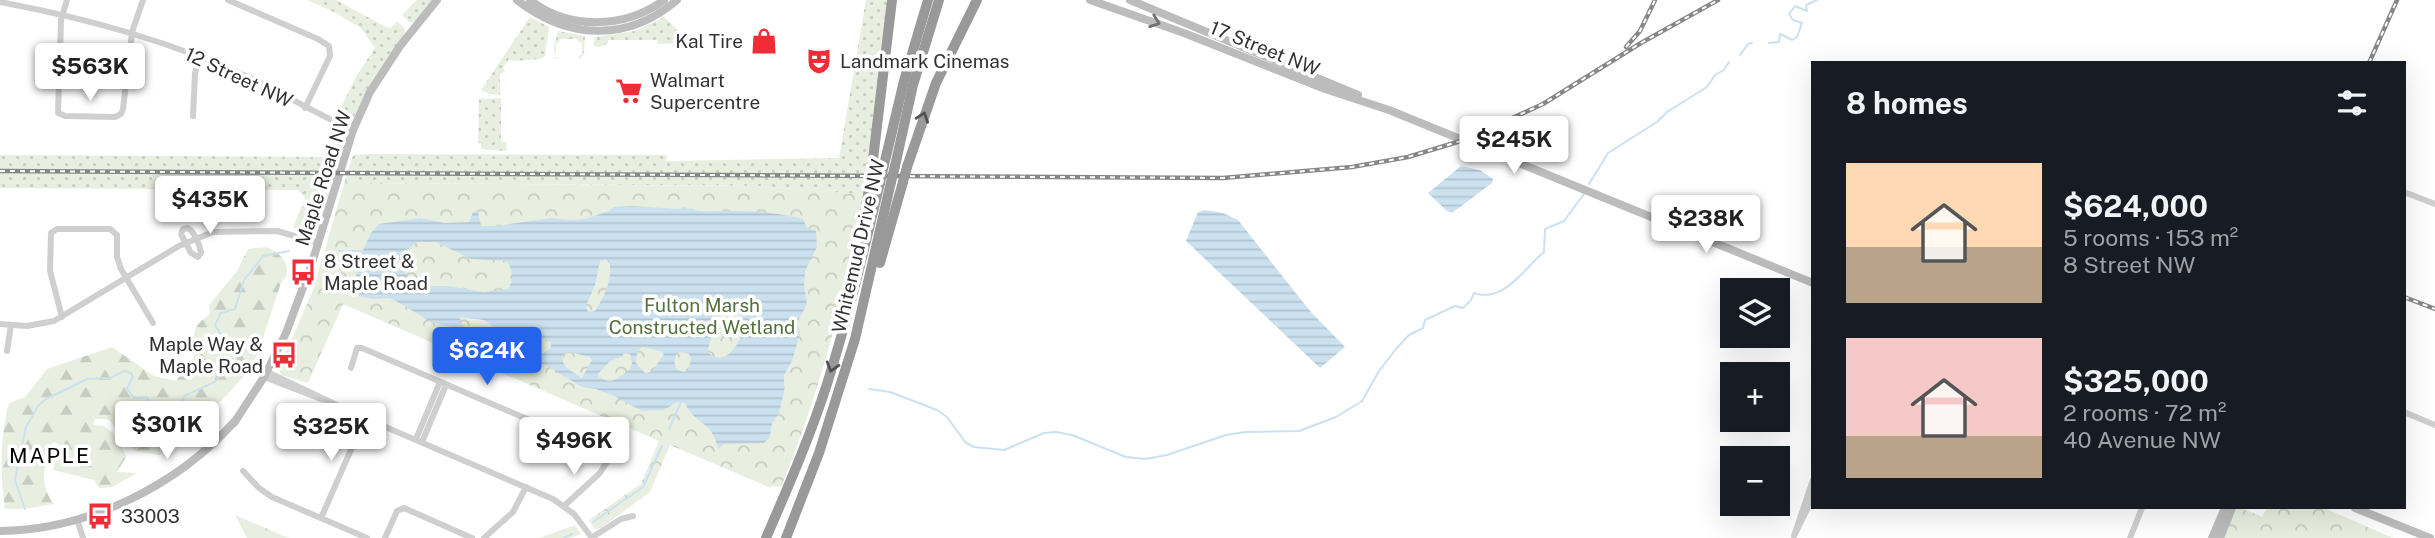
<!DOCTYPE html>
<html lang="en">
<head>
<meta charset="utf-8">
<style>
	body { margin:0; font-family:"Public Sans",sans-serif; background:#20242c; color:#f1f3f6; height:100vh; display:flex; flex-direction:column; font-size:26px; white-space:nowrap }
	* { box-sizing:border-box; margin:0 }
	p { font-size:23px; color:#9ea1a6 }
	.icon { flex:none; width:38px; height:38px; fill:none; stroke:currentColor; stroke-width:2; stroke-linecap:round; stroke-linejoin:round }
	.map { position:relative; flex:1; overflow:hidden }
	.details { position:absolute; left:1811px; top:61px; width:595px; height:448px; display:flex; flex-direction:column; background:#171b24; border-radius:0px; box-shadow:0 7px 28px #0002 }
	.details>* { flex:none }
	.controls { position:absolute; left:1720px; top:278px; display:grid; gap:14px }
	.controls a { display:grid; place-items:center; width:70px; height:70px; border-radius:0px; background:#171b24; box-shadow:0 7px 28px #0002; font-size:35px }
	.price { position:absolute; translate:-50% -60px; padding:0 16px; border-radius:7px; background:#fff; color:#222; font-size:23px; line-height:46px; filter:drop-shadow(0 2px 4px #0008) }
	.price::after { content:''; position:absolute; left:50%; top:42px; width:21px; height:16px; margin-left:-10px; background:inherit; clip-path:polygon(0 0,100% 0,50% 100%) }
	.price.selected { background:#2563eb; color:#fff }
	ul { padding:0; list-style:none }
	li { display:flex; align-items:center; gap:21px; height:175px; padding:0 35px }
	li span { display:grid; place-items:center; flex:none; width:196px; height:140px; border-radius:0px; color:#555 }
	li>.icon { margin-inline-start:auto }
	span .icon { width:84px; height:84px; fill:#fffc; stroke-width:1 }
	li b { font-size:30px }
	h2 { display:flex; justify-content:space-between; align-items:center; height:84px; padding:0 35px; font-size:30px }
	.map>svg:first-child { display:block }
	.grass { fill:url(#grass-dots) }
	.forest { fill:url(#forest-firs) }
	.park { fill:url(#park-crowns) }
	.water { fill:url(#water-rules); fill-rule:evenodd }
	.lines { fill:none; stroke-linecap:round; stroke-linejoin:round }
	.stream { stroke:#cce1ef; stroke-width:2 }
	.street { stroke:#cfcfcf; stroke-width:6 }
	.secondary { stroke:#bcbcbc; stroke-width:8 }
	.highway { stroke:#999; stroke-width:10 }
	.rail-casing { stroke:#878787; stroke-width:4.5 }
	.rail { stroke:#fff; stroke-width:2; stroke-dasharray:5; stroke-linecap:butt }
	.highway-bridge { stroke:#999; stroke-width:10 }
	.oneway { stroke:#707070 }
	.oneway2 { stroke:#515151 }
	.labels { text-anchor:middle; stroke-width:7; stroke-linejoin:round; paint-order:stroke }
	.poi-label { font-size:19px; fill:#323232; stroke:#fff; text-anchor:start }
	.street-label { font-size:19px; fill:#323232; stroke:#fff }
	.park-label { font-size:19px; fill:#53713b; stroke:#fff }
	.neighbourhood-label { font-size:21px; letter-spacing:2px; fill:#000; stroke:#fff }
</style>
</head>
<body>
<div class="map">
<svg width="2435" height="538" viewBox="0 0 2435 538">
	<defs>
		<pattern id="grass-dots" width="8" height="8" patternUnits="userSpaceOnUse" patternTransform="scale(1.75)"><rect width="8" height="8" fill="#e8efe0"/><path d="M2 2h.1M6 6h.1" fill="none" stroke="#c7cdc1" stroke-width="1.8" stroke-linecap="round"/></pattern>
		<pattern id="forest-firs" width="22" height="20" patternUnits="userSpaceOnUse" patternTransform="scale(1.75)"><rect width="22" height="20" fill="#e8efe0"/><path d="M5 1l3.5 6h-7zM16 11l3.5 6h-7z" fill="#c7cdc1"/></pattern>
		<pattern id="park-crowns" width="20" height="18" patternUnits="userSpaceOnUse" patternTransform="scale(1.75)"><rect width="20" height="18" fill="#e8efe0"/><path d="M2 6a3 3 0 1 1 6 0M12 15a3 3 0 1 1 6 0" fill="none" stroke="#c7cdc1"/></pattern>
		<pattern id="water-rules" width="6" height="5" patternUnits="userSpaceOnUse" patternTransform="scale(1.75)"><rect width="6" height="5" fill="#cce1ef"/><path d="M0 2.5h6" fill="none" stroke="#b0c2cd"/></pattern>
	</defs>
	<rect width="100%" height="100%" fill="#fff"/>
	<!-- grass -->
	<g class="grass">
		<path d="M307,0H336L386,27L391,28L397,21L405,29V33L352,120L334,113L339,111L357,75L375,48L361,28L334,12Z"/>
		<path d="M417,0H435L414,23L409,22L402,15Z"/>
		<path d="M866,0H888L865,195L762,186L370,183L346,177L353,155L374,154L667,155L666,161L839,158Z"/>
		<path d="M530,17L549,27L545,56L541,59L513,61L509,59L503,68L505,71L500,74V95L490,94L481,90Z"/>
		<path d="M664,17L683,35L684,39L681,43L658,44L657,40H608V44L598,47L593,45L595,37L635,31Z"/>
		<path d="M558,31L585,36L584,53L580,59L578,57L582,54V43L578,42L577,39H560L559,42L556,44L555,57L559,58L555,59L554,47Z"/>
		<path d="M501,98V141L506,142L507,151L481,149V143H478L479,99Z"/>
		<path d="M331,125L344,131L347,138L319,231L311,233L293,228L305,198L298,190L0,188V155L325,157L332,135L329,127Z"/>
	</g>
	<!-- forest -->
	<path class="forest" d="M266,247C282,252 295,270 281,283L258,353L249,370L227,395L172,448L159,455L135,451L108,419H95L93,425L104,426L113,433L125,453L126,457L117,472L137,473L112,487L99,488L94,480L53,470L60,445L53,442C44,464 38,484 54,504L25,509H5C0,476 0,434 9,403L25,397L47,369L112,347L154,376L176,381L204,343L205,339L202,337L194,340C193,326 200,322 210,314L209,305L237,271L248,249Z"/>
	<!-- park -->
	<g class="park">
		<path d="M346,177L370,183L762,186L865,195C845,295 820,393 781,487L772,486L771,488L670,445L650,492L601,528L595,529L589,520L641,484L659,441L343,304L308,383L281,375L279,369L313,290Z"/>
		<path d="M2236,508H2241L2262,517L2267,508H2324L2393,538H2223Z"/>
		<path d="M235,515L289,538H247Z"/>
		<path d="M575,525L581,534L570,538H539Z"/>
	</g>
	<!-- water -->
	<g class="water">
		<path d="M1461,166L1480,170L1493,179L1492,183L1452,213L1447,211L1428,193Z"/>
		<path d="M631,206L680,209L684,207C704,214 712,210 732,211C756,211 780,213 803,219L807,228L816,231L817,247L805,271L804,285L807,304L797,323L800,333L792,361L784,375V392L779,413L772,423L770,437L764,443L724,444L718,449C712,419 696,427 685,403L677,402L664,410L642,411L614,396L596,389L582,387L545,365L520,360L472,332L431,322L396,301L389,298L373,299L359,296L354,286L359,259L371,233L379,224L421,218L444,223L469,222L473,212H478L481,226H497L550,218L571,220L585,219L609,211L614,207ZM418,242H436L471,259L505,261L509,264C512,273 514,280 508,289L483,292L448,286H415L409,281L401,262L405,251ZM608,259C615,276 604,297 595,311L588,312L586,306L595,285L600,261ZM723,312C733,310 741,314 745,323C742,341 726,370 707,352L717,318ZM461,317C472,320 487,316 494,329L487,333L466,328L459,322ZM533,335L551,342V348L542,354L530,350L525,344L528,336ZM642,347L661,351L664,354L652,372L645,373L636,363L637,352ZM569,352L590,357L592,360L582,378C574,371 560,369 563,354ZM681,352L689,354L691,358L689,368L685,372C674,371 673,364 676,354ZM624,353L630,354L632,363L630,369C619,377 612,386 599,377L598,374L610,361L622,357Z"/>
		<path d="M1205,210L1223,213L1238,220L1310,311L1345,347L1320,368L1186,241L1198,212Z"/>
	</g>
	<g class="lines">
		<!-- stream -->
		<g class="stream">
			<path d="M1769,43L1779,42L1780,34L1792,40L1797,37L1802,23L1793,20L1789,14L1795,6L1807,11L1806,5L1817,0"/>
			<path d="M1740,55L1748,44L1752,43"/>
			<path d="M1589,184L1608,153L1657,122L1667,112L1707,87L1715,75L1724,70L1729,62"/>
			<path d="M339,251H361"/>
			<path d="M869,389L890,392L937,410L947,417L966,443L974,447L1004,450L1044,433L1056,432L1072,435L1126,457L1145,459L1167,455L1226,435L1246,432L1299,431L1336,417L1362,401L1379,371L1396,349L1409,335L1423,328L1425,320L1455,306L1463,308L1471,300L1474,293C1504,304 1525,267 1544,252L1545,229L1564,221L1584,194"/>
			<path d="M669,429L681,402"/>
			<path d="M25,509L15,480L26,427L38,406L46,399L87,379L110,378L124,371L131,373L133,377L127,388L134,398L147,397C152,408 160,412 171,415L178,411L184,396L215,382L224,370L218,353L224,339L215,325L221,313L235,309L244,280L263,256L289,251"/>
			<path d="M593,522L643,487L662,446"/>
			<path d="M564,538L572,534"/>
		</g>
		<!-- street -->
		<g class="street">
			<path d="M67,0L61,20L58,113L65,116L115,117L121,114L123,109L132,32L143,0"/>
			<path d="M228,0L318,39L329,46L330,56L305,108"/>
			<path d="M0,2C90,19 173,42 257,81C289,97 320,116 353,130"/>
			<path d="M193,116L195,73L200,57"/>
			<path d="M2404,192L2435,204"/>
			<path d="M188,228C195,233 200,245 201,253L198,257L191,253L181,234L183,229Z"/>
			<path d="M62,317L50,271L51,233L57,229H110L117,235V257L121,269L153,323"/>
			<path d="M0,324L27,326L54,321L179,246L213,232L277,231L318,243"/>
			<path d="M7,351L11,325"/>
			<path d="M351,368L357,348H362L606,453L608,460L600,473L564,506"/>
			<path d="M267,372L360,416L553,499L574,514L592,538"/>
			<path d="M264,377L321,399"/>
			<path d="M2404,412L2435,425"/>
			<path d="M416,439L440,382"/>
			<path d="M422,442L446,385"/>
			<path d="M243,471L259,488L272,497L367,538"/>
			<path d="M1813,480L1794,536L1813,497"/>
			<path d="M321,518L365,418"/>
			<path d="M77,519L83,538"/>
			<path d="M385,538L397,511L404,508L472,538"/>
			<path d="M484,538L513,512L526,487"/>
			<path d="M591,538L621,519L633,516"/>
			<path d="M2130,538L2142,508"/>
		</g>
		<!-- secondary -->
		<g class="secondary">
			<path d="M517,0C567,39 627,43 677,0"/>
			<path d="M530,0C568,30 625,29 664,0"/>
			<path d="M1090,0L1184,33L1325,89L1389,110L1813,283"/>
			<path d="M1130,0L1358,95"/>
			<path d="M234,423L264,377L286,333L311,266L353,130L370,92L400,46L437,0"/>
			<path d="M2355,508L2430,538"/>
			<path d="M0,531C88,530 177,486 235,421"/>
			<path d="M2212,538L2225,508"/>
			<path d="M2220,538L2232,508"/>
		</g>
		<!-- highway -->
		<g class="highway">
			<path d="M884,165L904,81L928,0"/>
			<path d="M895,166L913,85L939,0"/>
			<path d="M907,167L936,83L977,0"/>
			<path d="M872,168L892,0"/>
			<path d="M863,225L870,183"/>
			<path d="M880,263L903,182"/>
			<path d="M766,538C788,487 810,437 827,384C848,318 864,250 880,183"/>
			<path d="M786,538L819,453L855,339L891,182"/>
		</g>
		<!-- rail casing -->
		<g class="rail-casing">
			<g id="rail">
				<path d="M1626,47L1640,31L1655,0"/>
				<path d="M2369,63L2397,0"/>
				<path d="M0,171L1223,178L1352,167L1408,157L1464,140L1543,104L1641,43L1718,0"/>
				<path d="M2404,297L2435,309"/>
			</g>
		</g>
		<!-- rail -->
		<use href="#rail" class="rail"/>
		<!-- highway-bridge -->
		<g class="highway-bridge">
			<path d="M891,182L895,166"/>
			<path d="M903,182L907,167"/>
			<path d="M870,183L872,168"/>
			<path d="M880,183L884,165"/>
		</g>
	</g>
	<!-- one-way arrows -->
	<defs><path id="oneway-chevron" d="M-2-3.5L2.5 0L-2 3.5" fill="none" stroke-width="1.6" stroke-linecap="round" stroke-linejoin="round" transform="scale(1.75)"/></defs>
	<use class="oneway" href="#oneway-chevron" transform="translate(1155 22) rotate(20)"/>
	<g class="oneway2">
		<use href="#oneway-chevron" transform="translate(923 117) rotate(-71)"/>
		<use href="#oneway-chevron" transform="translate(832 367) rotate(107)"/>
	</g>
	<!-- icons -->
	<defs>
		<g id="shop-bare" transform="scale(2.1)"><path d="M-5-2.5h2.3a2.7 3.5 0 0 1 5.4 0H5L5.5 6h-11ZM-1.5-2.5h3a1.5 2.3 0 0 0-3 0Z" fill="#f02d36" stroke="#fff" stroke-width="2.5" paint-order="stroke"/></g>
		<g id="theatre-bare" transform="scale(2.1)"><path d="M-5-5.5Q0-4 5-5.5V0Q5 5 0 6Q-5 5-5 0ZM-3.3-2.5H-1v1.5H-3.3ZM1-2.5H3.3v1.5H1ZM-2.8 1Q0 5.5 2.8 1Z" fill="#f02d36" stroke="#fff" stroke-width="2.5" paint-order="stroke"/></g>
		<g id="supermarket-bare" transform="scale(2.1)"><path d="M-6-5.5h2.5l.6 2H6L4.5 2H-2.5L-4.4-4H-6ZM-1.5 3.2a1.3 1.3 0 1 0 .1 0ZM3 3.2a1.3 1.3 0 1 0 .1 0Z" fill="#f02d36" stroke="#fff" stroke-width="2.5" paint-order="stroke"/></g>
		<g id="bus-bare" transform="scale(2.1)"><path d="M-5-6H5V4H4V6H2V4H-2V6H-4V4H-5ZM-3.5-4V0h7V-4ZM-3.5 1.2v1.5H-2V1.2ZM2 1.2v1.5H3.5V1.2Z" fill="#f02d36" stroke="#fff" stroke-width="2.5" paint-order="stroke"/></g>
	</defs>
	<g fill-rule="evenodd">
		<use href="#shop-bare" x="764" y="41"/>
		<use href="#theatre-bare" x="819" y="61"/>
		<use href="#supermarket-bare" x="629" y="91"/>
		<use href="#bus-bare" x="303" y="272"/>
		<use href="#bus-bare" x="284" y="355"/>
		<use href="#bus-bare" x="100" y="516"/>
	</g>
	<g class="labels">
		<!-- poi labels -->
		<g class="poi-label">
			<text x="743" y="48" text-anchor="end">Kal Tire</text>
			<text x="840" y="68">Landmark Cinemas</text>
			<text x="650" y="87">Walmart<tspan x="650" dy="22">Supercentre</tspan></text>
			<text x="324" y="268">8 Street &amp;<tspan x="324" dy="22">Maple Road</tspan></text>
			<text x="263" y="351" text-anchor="end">Maple Way &amp;<tspan x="263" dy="22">Maple Road</tspan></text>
			<text x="121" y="523">33003</text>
		</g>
		<!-- street labels -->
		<g class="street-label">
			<text transform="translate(1265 48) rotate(22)" y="7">17 Street NW</text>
			<text transform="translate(239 77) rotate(25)" y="7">12 Street NW</text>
			<text transform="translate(323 178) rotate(-72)" y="7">Maple Road NW</text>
			<text transform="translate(858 246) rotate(-77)" y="7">Whitemud Drive NW</text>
		</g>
		<!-- park labels -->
		<g class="park-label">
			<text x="702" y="312">Fulton Marsh<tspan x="702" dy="22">Constructed Wetland</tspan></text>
		</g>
		<!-- neighbourhood labels -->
		<g class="neighbourhood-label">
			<text x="50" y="463">MAPLE</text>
		</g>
	</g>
</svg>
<div class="controls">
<a><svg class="icon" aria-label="layers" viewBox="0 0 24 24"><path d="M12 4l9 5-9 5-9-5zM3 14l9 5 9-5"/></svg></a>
<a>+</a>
<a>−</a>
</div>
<b class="price" style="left:90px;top:103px">$563K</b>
<b class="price" style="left:1514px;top:176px">$245K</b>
<b class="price" style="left:210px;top:236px">$435K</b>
<b class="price" style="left:1706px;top:255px">$238K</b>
<b class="price selected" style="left:487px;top:387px">$624K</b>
<b class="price" style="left:167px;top:461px">$301K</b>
<b class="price" style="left:331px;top:463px">$325K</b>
<b class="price" style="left:574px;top:477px">$496K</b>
<section class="details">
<h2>8 homes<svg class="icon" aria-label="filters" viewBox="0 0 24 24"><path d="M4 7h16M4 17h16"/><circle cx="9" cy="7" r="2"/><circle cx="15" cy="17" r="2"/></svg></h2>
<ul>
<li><span style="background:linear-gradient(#ffd9b3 60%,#b9a48a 0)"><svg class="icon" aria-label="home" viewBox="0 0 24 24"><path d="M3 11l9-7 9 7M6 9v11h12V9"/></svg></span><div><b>$624,000</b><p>5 rooms · 153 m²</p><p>8 Street NW</p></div></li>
<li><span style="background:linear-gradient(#f6c9c9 70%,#b9a48a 0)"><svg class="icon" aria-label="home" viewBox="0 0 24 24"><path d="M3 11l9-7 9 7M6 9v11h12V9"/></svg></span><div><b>$325,000</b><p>2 rooms · 72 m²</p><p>40 Avenue NW</p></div></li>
</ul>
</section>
</div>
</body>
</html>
